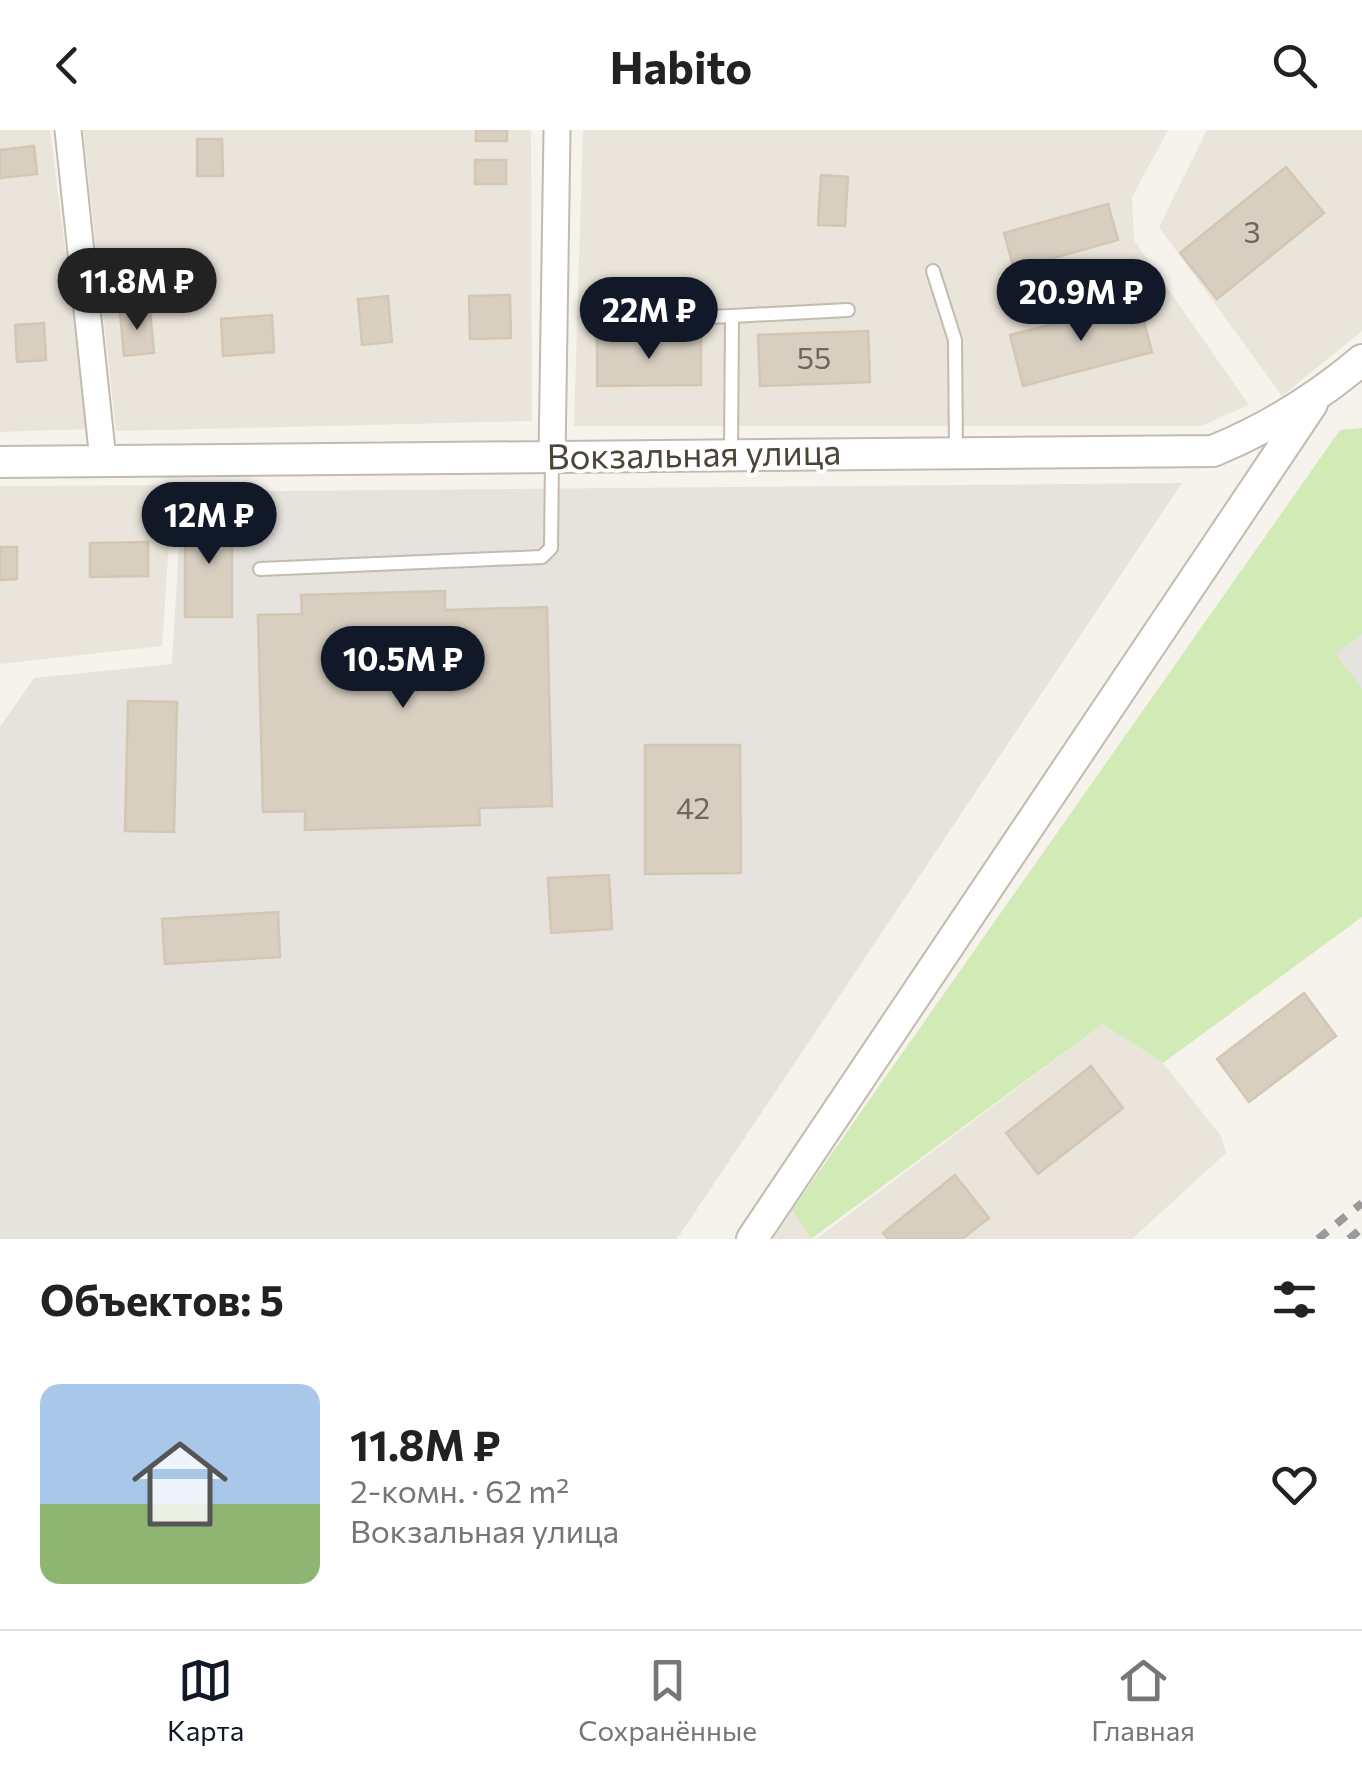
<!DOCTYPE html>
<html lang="ru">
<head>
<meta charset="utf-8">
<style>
	body { margin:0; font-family:Commissioner,sans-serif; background:#f2f2f2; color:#222; height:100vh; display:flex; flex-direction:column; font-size:38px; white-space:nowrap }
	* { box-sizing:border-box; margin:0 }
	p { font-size:32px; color:#767676 }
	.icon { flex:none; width:55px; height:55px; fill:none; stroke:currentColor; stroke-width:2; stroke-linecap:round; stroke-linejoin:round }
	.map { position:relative; height:1109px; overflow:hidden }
	.drawer { display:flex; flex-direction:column; background:#fff; flex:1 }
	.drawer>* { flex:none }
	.price { position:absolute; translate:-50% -85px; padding:0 22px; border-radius:35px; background:#111827; color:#fff; font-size:32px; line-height:65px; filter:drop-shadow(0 2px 5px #0008) }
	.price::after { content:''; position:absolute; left:50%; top:60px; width:30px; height:22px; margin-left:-15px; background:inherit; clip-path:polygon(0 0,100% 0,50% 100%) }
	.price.selected { background:#222; color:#fff }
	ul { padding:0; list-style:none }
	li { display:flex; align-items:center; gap:30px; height:250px; padding:0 40px }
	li+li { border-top:2px solid #e0e0e0 }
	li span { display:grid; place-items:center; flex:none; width:280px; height:200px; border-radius:20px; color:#555 }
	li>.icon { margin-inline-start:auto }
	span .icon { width:120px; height:120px; fill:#fffc; stroke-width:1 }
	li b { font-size:42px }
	h2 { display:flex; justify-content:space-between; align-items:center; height:120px; padding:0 40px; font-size:42px }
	header { display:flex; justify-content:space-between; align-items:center; height:130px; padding:0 40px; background:#fff; font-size:45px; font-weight:700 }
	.dock { display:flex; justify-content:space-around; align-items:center; height:140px; border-top:2px solid #e0e0e0; background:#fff; font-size:28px; color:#767676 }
	.dock a { display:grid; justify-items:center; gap:5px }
	.dock .selected { color:#111827 }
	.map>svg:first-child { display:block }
	.residential { fill:#eae5da }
	.industrial { fill:#e6e2dd }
	.green { fill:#d2eab5 }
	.parking { fill:#e5e3e0 }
	.building { fill:#d8cfc1; stroke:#d3c7b4; stroke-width:2.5 }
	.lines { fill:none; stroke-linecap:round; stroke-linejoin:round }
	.service-casing { stroke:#c2bbae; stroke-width:16 }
	.minor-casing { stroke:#c2bbae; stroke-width:29 }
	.tertiary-casing { stroke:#c2bbae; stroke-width:34 }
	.service { stroke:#fff; stroke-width:12 }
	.minor { stroke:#fff; stroke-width:25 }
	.tertiary { stroke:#fff; stroke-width:30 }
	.rail { stroke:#9a9a9a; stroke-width:8; stroke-dasharray:12 12; stroke-linecap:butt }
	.labels { text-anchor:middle; stroke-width:8; stroke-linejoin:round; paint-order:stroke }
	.number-label { font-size:30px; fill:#6e675b }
	.street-label { font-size:35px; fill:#4b4439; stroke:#fff }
</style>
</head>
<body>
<header><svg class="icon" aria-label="back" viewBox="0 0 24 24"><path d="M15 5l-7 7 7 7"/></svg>Habito<svg class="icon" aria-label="search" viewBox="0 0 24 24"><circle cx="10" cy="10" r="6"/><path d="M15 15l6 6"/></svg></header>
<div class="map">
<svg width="1362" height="1109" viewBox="0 0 1362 1109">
	<rect width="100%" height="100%" fill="#f6f3ec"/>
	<!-- residential -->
	<g class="residential">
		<path d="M0,0H50L88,299L0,302Z"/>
		<path d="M83,0H531L532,291L116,301Z"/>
		<path d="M583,0H1168L1132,67L1134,110L1249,275L1201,296H574Z"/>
		<path d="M1207,0H1362V201L1282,266L1159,97Z"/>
		<path d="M173,355L162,516L0,534V356Z"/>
		<path d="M1103,894L1163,933L1221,1006L1226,1023L1132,1109H816Z"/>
		<path d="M792,1080L811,1109H773Z"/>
	</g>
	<!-- industrial -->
	<path class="industrial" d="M1182,353L677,1109H0V597L34,548L172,534L182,362Z"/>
	<!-- green -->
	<path class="green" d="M1362,298V787L1163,933L1103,894L811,1109L792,1080L1340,300Z"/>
	<!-- parking -->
	<path class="parking" d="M1362,504V559L1336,524Z"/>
	<!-- building -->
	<g class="building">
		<rect x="476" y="0" width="31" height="11"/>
		<path d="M197,9H222L223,46H197Z"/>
		<path d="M34,16L37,44L0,48V20Z"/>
		<rect x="475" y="30" width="31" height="24"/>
		<path d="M1286,37L1324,83L1217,169L1180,123Z"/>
		<path d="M821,45L848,47L845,96L818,95Z"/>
		<path d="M1108,74L1118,110L1014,139L1004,103Z"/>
		<path d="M510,165L511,208L470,209L469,166Z"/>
		<path d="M388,166L392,212L362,215L358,169Z"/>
		<path d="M1139,172L1152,222L1023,256L1010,205Z"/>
		<path d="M150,180L154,223L124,226L120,183Z"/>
		<path d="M272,185L274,222L223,226L221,189Z"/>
		<path d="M44,193L46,230L17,232L15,195Z"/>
		<path d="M868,201L870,252L760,256L758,205Z"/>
		<path d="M701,207V255L597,256V209Z"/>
		<rect x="185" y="388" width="47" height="99"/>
		<path d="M148,412V446L90,447V413Z"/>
		<path d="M0,417H17V449L0,450Z"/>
		<path d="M445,461V480L547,477L552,676L479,678L480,695L305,700V681L263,682L258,485L302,484L301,465Z"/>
		<path d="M128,571L177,572L174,702L125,701Z"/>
		<path d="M645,615H740L741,743L645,744Z"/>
		<path d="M609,745L612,799L551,803L548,748Z"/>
		<path d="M278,782L280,827L165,834L162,789Z"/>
		<path d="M1304,863L1336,906L1249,972L1217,929Z"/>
		<path d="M1091,936L1123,978L1038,1044L1006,1003Z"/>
		<path d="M955,1045L989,1088L962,1109H888L883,1103Z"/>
	</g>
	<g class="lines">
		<!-- service casing -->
		<g class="service-casing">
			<g id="service">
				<path d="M933,141L955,210L956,323"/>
				<path d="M636,190L732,186"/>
				<path d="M731,325L732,186L848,180"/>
				<path d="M260,439L542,427L551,418L552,329"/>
			</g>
		</g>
		<!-- minor casing -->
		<g class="minor-casing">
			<g id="minor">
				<path d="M68,0L103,330"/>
				<path d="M552,327L557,0"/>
			</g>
		</g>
		<!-- tertiary casing -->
		<g class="tertiary-casing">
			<g id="tertiary">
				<path d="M0,332L1213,321C1269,298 1316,269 1362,230"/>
				<path d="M752,1109L1312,274"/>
			</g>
		</g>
		<!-- service -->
		<use href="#service" class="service"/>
		<!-- minor -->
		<use href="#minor" class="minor"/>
		<!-- tertiary -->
		<use href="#tertiary" class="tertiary"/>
		<!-- rail -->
		<g class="rail">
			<path d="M1318,1109L1362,1073"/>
			<path d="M1349,1109L1362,1098"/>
		</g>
	</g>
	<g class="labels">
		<!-- number labels -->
		<g class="number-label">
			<text x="1252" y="113">3</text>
			<text x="814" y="239">55</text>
			<text x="693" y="689">42</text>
		</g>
		<!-- street labels -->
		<g class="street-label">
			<text transform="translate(694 325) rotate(-1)" y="12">Вокзальная улица</text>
		</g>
	</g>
</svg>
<b class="price selected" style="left:137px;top:203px">11.8M ₽</b>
<b class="price" style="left:1081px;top:214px">20.9M ₽</b>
<b class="price" style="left:649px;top:232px">22M ₽</b>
<b class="price" style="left:209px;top:437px">12M ₽</b>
<b class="price" style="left:403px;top:581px">10.5M ₽</b>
</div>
<section class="drawer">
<h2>Объектов: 5<svg class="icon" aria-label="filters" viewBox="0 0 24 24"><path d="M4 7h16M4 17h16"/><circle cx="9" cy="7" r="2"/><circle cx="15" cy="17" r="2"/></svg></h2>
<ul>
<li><span style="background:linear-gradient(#a9c7e8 60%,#8fb573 0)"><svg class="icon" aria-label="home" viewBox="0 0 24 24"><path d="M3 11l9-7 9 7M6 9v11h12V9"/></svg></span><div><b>11.8M ₽</b><p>2-комн. · 62 m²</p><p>Вокзальная улица</p></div><svg class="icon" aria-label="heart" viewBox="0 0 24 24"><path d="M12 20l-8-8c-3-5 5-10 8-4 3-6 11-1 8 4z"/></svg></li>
</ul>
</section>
<nav class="dock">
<a class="selected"><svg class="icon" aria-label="map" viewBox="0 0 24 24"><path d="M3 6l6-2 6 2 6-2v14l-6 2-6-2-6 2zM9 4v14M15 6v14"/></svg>Карта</a>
<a><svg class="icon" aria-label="saved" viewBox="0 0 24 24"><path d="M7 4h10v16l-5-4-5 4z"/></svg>Сохранённые</a>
<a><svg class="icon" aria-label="home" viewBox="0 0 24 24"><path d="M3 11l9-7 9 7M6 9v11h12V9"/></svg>Главная</a>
</nav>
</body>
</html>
